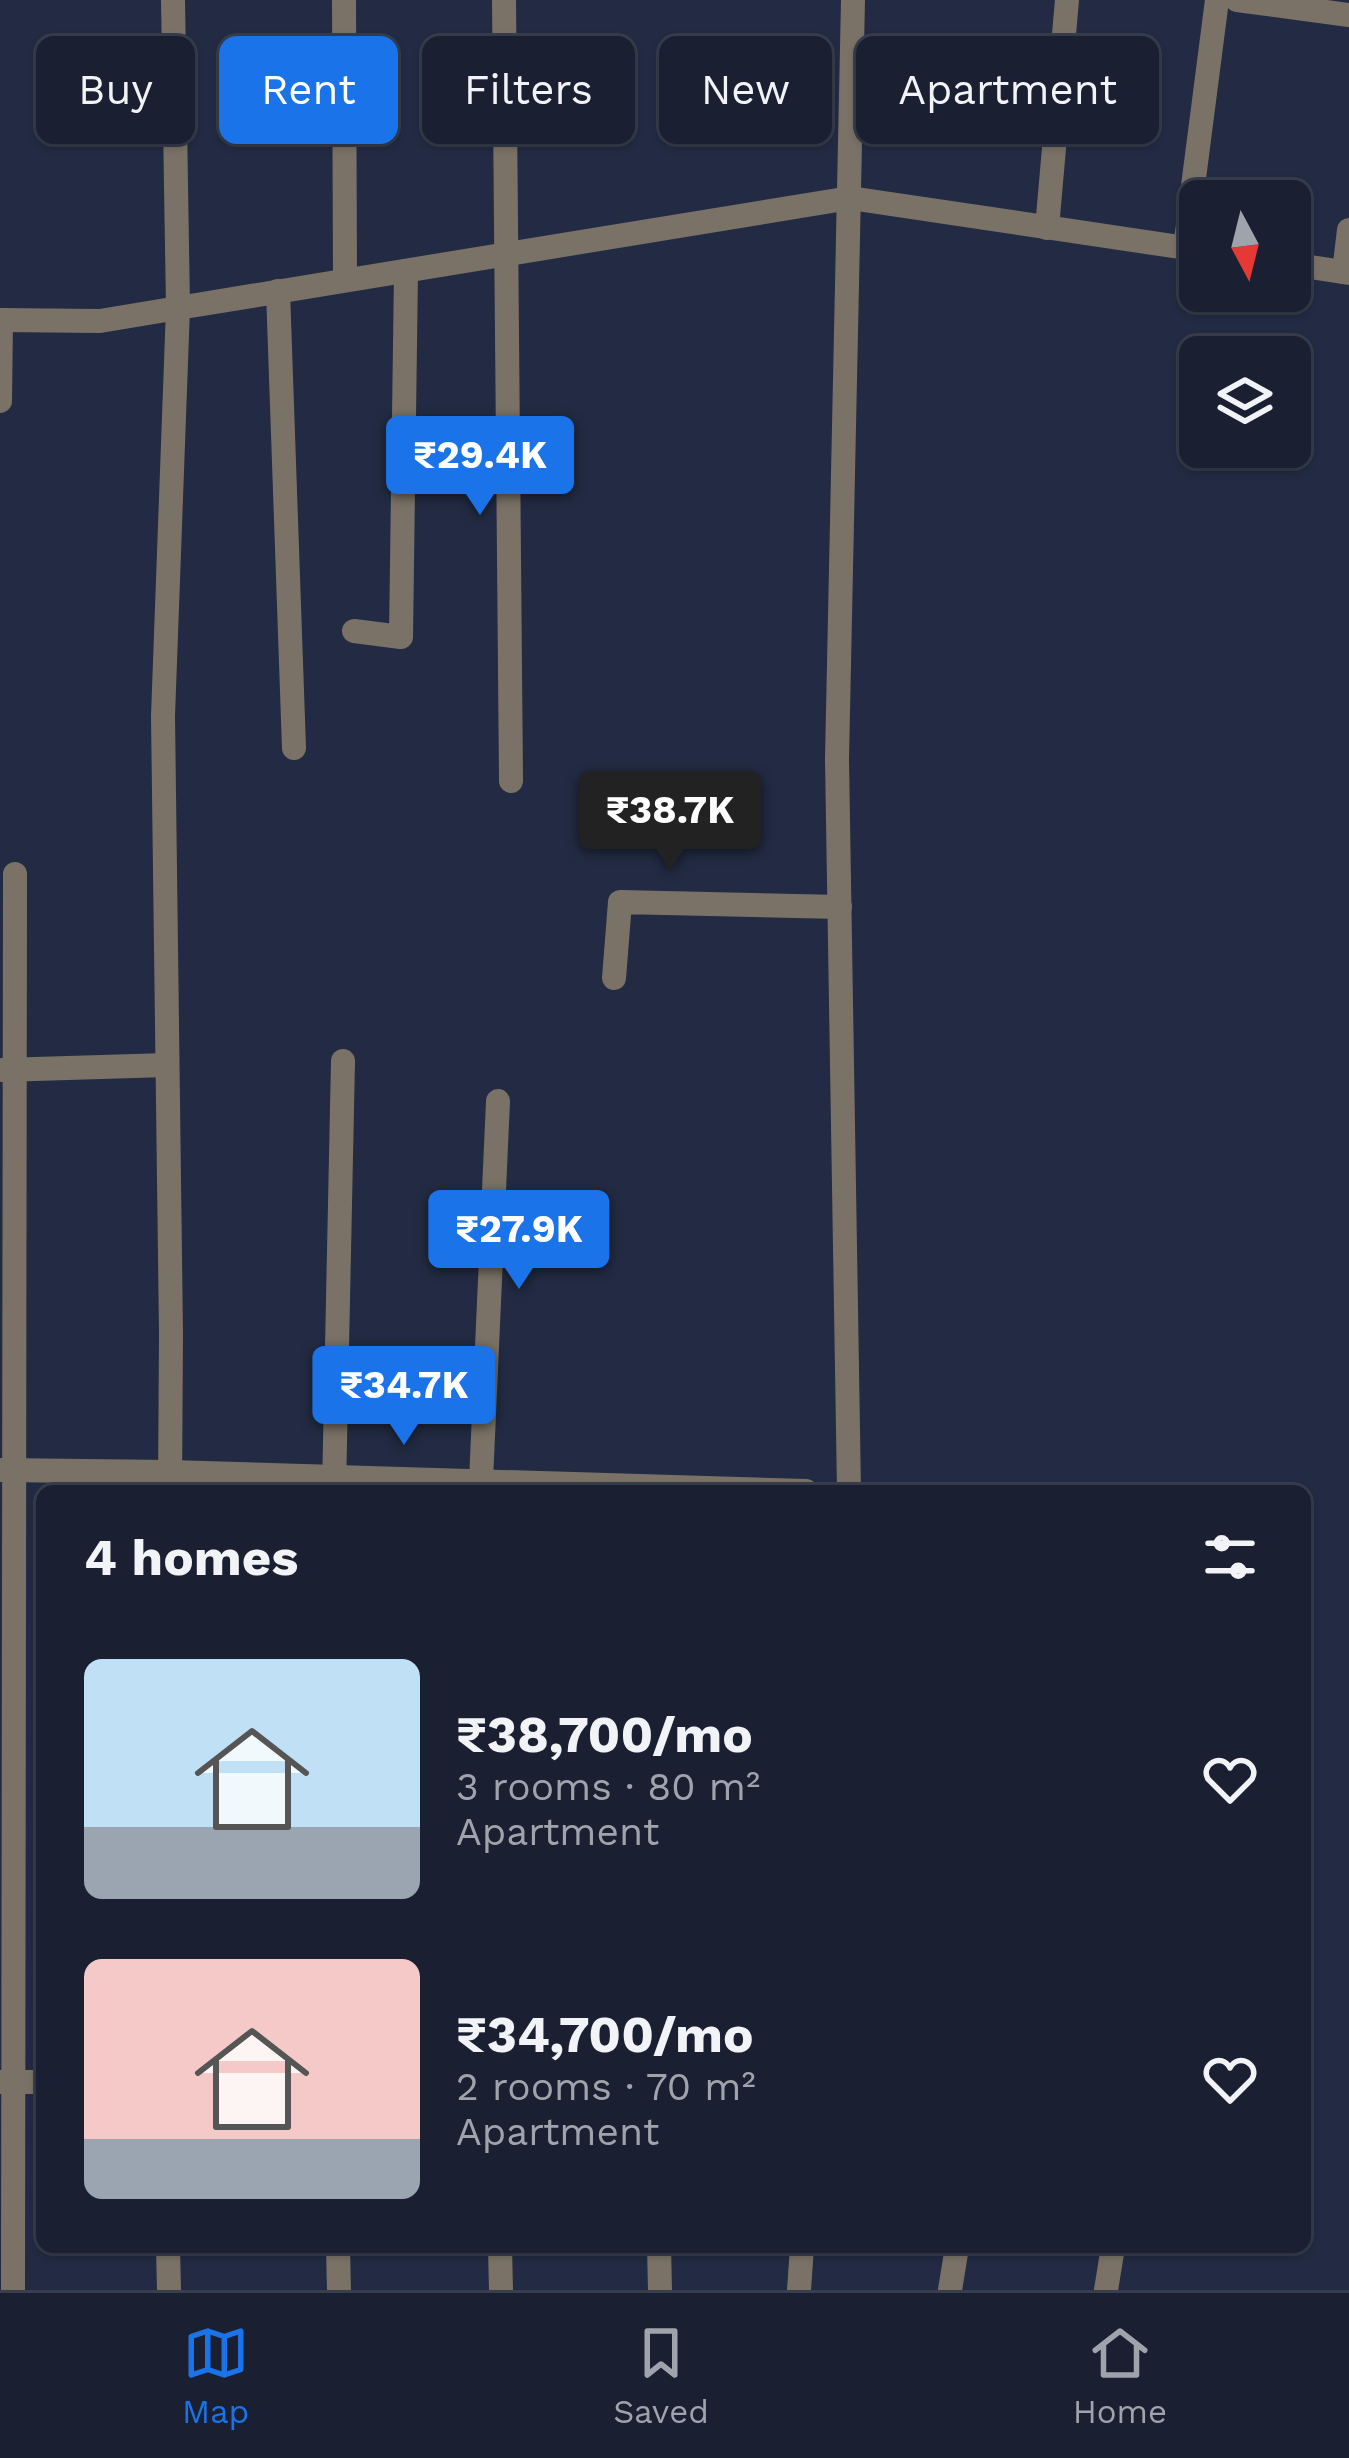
<!DOCTYPE html>
<html lang="en">
<head>
<meta charset="utf-8">
<style>
	body { margin:0; font-family:"Work Sans",sans-serif; background:#272d3e; color:#f1f3f6; height:100vh; display:flex; flex-direction:column; font-size:45px; white-space:nowrap }
	* { box-sizing:border-box; margin:0 }
	p { font-size:39px; color:#9fa3ac }
	.icon { flex:none; width:66px; height:66px; fill:none; stroke:currentColor; stroke-width:2; stroke-linecap:round; stroke-linejoin:round }
	.map { position:relative; flex:1; overflow:hidden }
	.sheet { position:absolute; left:36px; top:1485px; width:1275px; height:768px; display:flex; flex-direction:column; background:#1a2032; border-radius:18px; box-shadow:0 3px 9px #0004,0 0 0 3px #383e4d }
	.sheet>* { flex:none }
	.top-card { position:absolute; left:36px; top:36px; width:1278px; height:108px; display:flex; gap:24px }
	.needle { width:78px; rotate:173deg }
	.controls { position:absolute; left:1179px; top:180px; display:grid; gap:24px }
	.controls a { display:grid; place-items:center; width:132px; height:132px; border-radius:18px; background:#1a2032; box-shadow:0 3px 9px #0004,0 0 0 3px #383e4d; font-size:60px }
	.price { position:absolute; translate:-50% -102px; padding:0 27px; border-radius:12px; background:#1a73e8; color:#fff; font-size:39px; line-height:78px; filter:drop-shadow(0 3px 6px #0008) }
	.price::after { content:''; position:absolute; left:50%; top:72px; width:36px; height:27px; margin-left:-18px; background:inherit; clip-path:polygon(0 0,100% 0,50% 100%) }
	.price.active { background:#222; color:#fff }
	ul { padding:0; list-style:none }
	li { display:flex; align-items:center; gap:36px; height:300px; padding:0 48px }
	li span { display:grid; place-items:center; flex:none; width:336px; height:240px; border-radius:18px; color:#555 }
	li>.icon { margin-inline-start:auto }
	span .icon { width:144px; height:144px; fill:#fffc; stroke-width:1 }
	li b { font-size:51px }
	h2 { display:flex; justify-content:space-between; align-items:center; height:144px; padding:0 48px; font-size:51px }
	.tag { padding:0 42px; border-radius:18px; background:#1a2032; box-shadow:0 3px 9px #0004,0 0 0 3px #383e4d; font-size:42px; line-height:108px }
	.tag.active { background:#1a73e8; color:#fff }
	.menu { display:flex; justify-content:space-around; align-items:center; height:168px; border-top:3px solid #383e4d; background:#1a2032; font-size:33px; color:#9fa3ac }
	.menu a { display:grid; justify-items:center; gap:6px }
	.menu .active { color:#1a73e8 }
	.map>svg:first-child { display:block }
	.lines { fill:none; stroke-linecap:round; stroke-linejoin:round }
	.minor { stroke:#7a7266; stroke-width:24 }
	.tertiary { stroke:#7a7266; stroke-width:24 }
</style>
</head>
<body>
<div class="map">
<svg width="1349" height="2290" viewBox="0 0 1349 2290">
	<rect width="100%" height="100%" fill="#222b43"/>
	<g class="lines">
		<!-- minor -->
		<g class="minor">
			<path d="M344,0L345,280"/>
			<path d="M504,0L511,781"/>
			<path d="M1237,0L1349,15"/>
			<path d="M1047,228L1067,0"/>
			<path d="M1185,248L1217,0"/>
			<path d="M1290,264L1349,273"/>
			<path d="M1344,272L1349,230"/>
			<path d="M278,291L294,748"/>
			<path d="M178,308L850,198L1200,250"/>
			<path d="M0,401L1,320"/>
			<path d="M354,631L401,637L406,271"/>
			<path d="M614,978L620,902L840,907"/>
			<path d="M2,1070L167,1065"/>
			<path d="M0,1470L170,1472L806,1491"/>
			<path d="M481,1481L498,1101"/>
			<path d="M334,1490L343,1061"/>
			<path d="M170,1491L171,1334L163,716L178,308L173,0"/>
			<path d="M849,1491L837,759L853,0"/>
			<path d="M0,2082H42"/>
			<path d="M168,2247L169,2290"/>
			<path d="M338,2247L339,2290"/>
			<path d="M500,2247L501,2290"/>
			<path d="M659,2247L660,2290"/>
			<path d="M13,2290L15,874"/>
			<path d="M799,2290L802,2247"/>
			<path d="M950,2290L957,2247"/>
			<path d="M1106,2290L1113,2247"/>
		</g>
		<!-- tertiary -->
		<path class="tertiary" d="M0,320L100,321L178,308"/>
	</g>
</svg>
<div class="controls">
<a><svg class="needle" viewBox="-14 -14 28 28"><path d="M0-13l5 13h-10z" fill="#e53935"/><path d="M0 13l5-13h-10z" fill="#9fa3ac"/></svg></a>
<a><svg class="icon" aria-label="layers" viewBox="0 0 24 24"><path d="M12 4l9 5-9 5-9-5zM3 14l9 5 9-5"/></svg></a>
</div>
<b class="price" style="left:480px;top:518px">₹29.4K</b>
<b class="price active" style="left:670px;top:873px">₹38.7K</b>
<b class="price" style="left:519px;top:1292px">₹27.9K</b>
<b class="price" style="left:404px;top:1448px">₹34.7K</b>
<div class="top-card">
<a class="tag">Buy</a>
<a class="tag active">Rent</a>
<a class="tag">Filters</a>
<a class="tag">New</a>
<a class="tag">Apartment</a>
</div>
<section class="sheet">
<h2>4 homes<svg class="icon" aria-label="filters" viewBox="0 0 24 24"><path d="M4 7h16M4 17h16"/><circle cx="9" cy="7" r="2"/><circle cx="15" cy="17" r="2"/></svg></h2>
<ul>
<li><span style="background:linear-gradient(#bfe0f5 70%,#9aa5b1 0)"><svg class="icon" aria-label="home" viewBox="0 0 24 24"><path d="M3 11l9-7 9 7M6 9v11h12V9"/></svg></span><div><b>₹38,700/mo</b><p>3 rooms · 80 m²</p><p>Apartment</p></div><svg class="icon" aria-label="heart" viewBox="0 0 24 24"><path d="M12 20l-8-8c-3-5 5-10 8-4 3-6 11-1 8 4z"/></svg></li>
<li><span style="background:linear-gradient(#f6c9c9 75%,#9aa5b1 0)"><svg class="icon" aria-label="home" viewBox="0 0 24 24"><path d="M3 11l9-7 9 7M6 9v11h12V9"/></svg></span><div><b>₹34,700/mo</b><p>2 rooms · 70 m²</p><p>Apartment</p></div><svg class="icon" aria-label="heart" viewBox="0 0 24 24"><path d="M12 20l-8-8c-3-5 5-10 8-4 3-6 11-1 8 4z"/></svg></li>
</ul>
</section>
</div>
<nav class="menu">
<a class="active"><svg class="icon" aria-label="map" viewBox="0 0 24 24"><path d="M3 6l6-2 6 2 6-2v14l-6 2-6-2-6 2zM9 4v14M15 6v14"/></svg>Map</a>
<a><svg class="icon" aria-label="saved" viewBox="0 0 24 24"><path d="M7 4h10v16l-5-4-5 4z"/></svg>Saved</a>
<a><svg class="icon" aria-label="home" viewBox="0 0 24 24"><path d="M3 11l9-7 9 7M6 9v11h12V9"/></svg>Home</a>
</nav>
</body>
</html>
